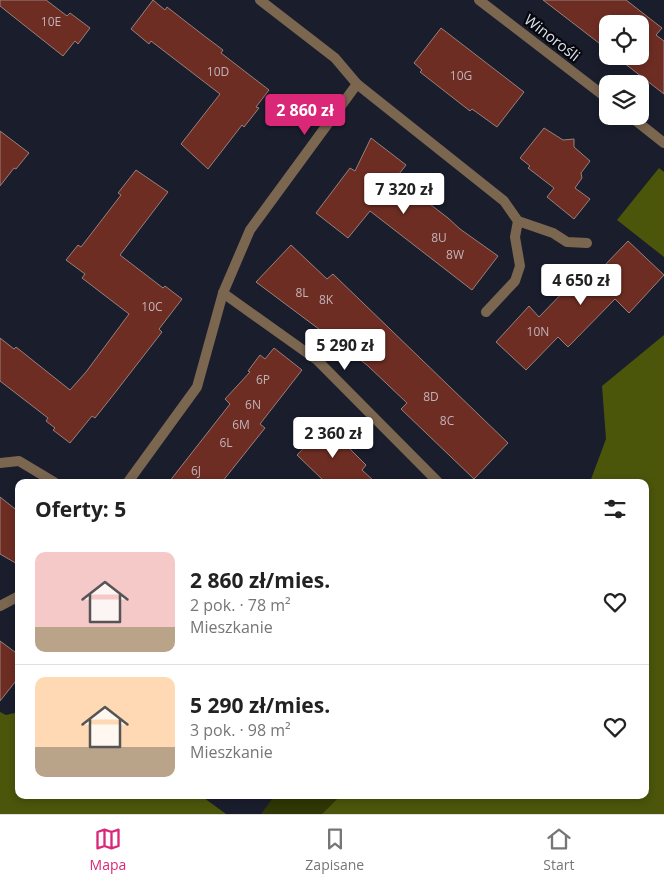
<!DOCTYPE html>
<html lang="pl">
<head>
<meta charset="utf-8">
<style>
	body { margin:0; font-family:"Open Sans",sans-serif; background:#f6f6f6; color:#222; height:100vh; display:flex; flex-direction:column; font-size:19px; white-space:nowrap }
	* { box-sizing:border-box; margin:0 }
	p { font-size:16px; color:#767676 }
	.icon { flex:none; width:28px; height:28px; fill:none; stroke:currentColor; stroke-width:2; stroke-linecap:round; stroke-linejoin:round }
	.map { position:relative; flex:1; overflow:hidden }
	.details { position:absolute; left:15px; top:479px; width:634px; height:320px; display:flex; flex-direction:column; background:#fff; border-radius:10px; box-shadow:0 2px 8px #0003 }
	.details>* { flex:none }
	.fabs { position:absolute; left:599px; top:15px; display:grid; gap:10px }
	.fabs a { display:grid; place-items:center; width:50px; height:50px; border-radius:10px; background:#fff; box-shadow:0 2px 8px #0003; font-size:25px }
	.price { position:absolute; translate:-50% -42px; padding:0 11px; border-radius:5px; background:#fff; color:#222; font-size:16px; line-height:32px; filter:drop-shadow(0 1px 2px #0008) }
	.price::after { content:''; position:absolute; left:50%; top:30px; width:15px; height:11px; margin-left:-8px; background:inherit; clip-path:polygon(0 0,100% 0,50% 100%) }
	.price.active { background:#db2777; color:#fff }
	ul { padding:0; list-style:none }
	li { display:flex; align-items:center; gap:15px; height:125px; padding:0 20px }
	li+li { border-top:1px solid #e0e0e0 }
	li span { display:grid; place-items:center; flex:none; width:140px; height:100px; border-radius:10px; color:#555 }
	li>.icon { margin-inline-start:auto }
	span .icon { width:60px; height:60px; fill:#fffc; stroke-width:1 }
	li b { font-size:21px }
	h2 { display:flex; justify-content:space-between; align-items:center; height:60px; padding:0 20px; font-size:21px }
	.menu { display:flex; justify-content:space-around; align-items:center; height:70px; border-top:1px solid #e0e0e0; background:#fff; font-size:14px; color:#767676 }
	.menu a { display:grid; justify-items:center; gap:2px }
	.menu .active { color:#db2777 }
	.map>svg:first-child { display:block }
	.green { fill:#2f3704 }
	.forest { fill:#4b560b }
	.building { fill:#6e2d23; stroke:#98807c }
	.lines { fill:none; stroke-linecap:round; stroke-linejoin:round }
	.lane { stroke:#7b6650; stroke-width:10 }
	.street { stroke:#7b6650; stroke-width:10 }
	.labels { text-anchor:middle; stroke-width:4.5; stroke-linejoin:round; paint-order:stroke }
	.number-label { font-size:12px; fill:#c2b3b9 }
	.street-label { font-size:15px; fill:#dee0eb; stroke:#06080e }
</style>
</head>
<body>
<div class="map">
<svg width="664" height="814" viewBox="0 0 664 814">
	<rect width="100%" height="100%" fill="#1a1d2c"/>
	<!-- green -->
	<path class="green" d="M275,795H341L322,814H261Z"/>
	<!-- forest -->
	<g class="forest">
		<path d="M659,168L664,172V257L617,220Z"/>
		<path d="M664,335V814H322L341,795H645V482H590L606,439L602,386Z"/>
		<path d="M19,712V795H200L226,814H0V712L6,715Z"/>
	</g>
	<!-- building -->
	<g class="building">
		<path d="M0,0H46L67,16L70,13L90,28L78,44L75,41L63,56L0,6Z"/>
		<path d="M153,0L165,10L167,7L203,35L223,50L221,53L269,90L256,107L259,108L244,127L242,125L208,169L181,144L220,94L151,41L149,44L131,29Z"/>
		<path d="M543,0H626L662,28L656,35L664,41V94L615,56H640V24H608V50Z"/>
		<path d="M441,28L524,92L497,127L472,109L470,111L420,72L422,70L414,63Z"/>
		<path d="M544,128L563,140L574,139V147L590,161L581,173L582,178L575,188L590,199L574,219L547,197L554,188L528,168L530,166L520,158Z"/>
		<path d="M0,131L29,153L16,169L14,168L0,186Z"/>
		<path d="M371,138L406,165L396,178L448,218L460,229L498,256L472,290L370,211L348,238L316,213L350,168L355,171Z"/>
		<path d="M136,170L168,192L120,255L163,288L165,286L182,299L159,329L162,332L114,394L95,418L92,416L70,443L53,430L55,428L46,421L48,418L0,381V338L14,349L16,347L70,390L86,372L129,314L82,278L85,274L66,260L78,245L81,247L121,195L118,193Z"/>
		<path d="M628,241L664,275L629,313L615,299L568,347L558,337L526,370L496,342L529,306L539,317L571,284L579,292Z"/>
		<path d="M291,245L327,279L333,274L508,443L474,479L401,409L407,403L367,365L256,282Z"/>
		<path d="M274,348L302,370L260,424L265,428L222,482H169L230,404L225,399L250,372L248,371L260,355L265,359Z"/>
		<path d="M326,425L366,465L362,470L375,482H325L297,455Z"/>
		<path d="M0,497L19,512V565L0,554Z"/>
		<path d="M0,641L19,655V677L0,701Z"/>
	</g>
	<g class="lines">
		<!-- lane -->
		<g class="lane">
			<path d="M479,0L608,99"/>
			<path d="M630,116L664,143"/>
		</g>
		<!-- street -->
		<g class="street">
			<path d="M357,84L504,201L518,221L553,233L567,242L587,243"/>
			<path d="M223,293L317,360L438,482"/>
			<path d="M486,312L515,281L520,266L515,237L518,221"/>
			<path d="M0,463L19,461L54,482"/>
			<path d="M128,482L197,387L223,293L250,230L357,84L335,58L260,0"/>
			<path d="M0,606L19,596"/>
		</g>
	</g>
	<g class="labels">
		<!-- number labels -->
		<g class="number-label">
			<text x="51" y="26">10E</text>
			<text x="218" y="76">10D</text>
			<text x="461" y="80">10G</text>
			<text x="439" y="242">8U</text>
			<text x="455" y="259">8W</text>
			<text x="302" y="297">8L</text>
			<text x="326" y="304">8K</text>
			<text x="152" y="311">10C</text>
			<text x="538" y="336">10N</text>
			<text x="263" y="384">6P</text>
			<text x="431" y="401">8D</text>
			<text x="253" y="409">6N</text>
			<text x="447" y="425">8C</text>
			<text x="241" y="429">6M</text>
			<text x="226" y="447">6L</text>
			<text x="196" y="475">6J</text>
		</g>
		<!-- street labels -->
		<g class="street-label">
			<text transform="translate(552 38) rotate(38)" y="5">Winorośli</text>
		</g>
	</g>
</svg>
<div class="fabs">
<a><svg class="icon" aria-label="locate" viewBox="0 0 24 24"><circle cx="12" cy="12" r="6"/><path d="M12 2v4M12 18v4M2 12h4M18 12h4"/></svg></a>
<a><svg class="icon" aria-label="layers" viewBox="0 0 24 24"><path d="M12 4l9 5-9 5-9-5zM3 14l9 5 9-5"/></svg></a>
</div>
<b class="price active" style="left:305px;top:136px">2 860 zł</b>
<b class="price" style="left:404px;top:215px">7 320 zł</b>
<b class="price" style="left:581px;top:306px">4 650 zł</b>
<b class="price" style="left:345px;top:371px">5 290 zł</b>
<b class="price" style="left:333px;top:459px">2 360 zł</b>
<section class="details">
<h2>Oferty: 5<svg class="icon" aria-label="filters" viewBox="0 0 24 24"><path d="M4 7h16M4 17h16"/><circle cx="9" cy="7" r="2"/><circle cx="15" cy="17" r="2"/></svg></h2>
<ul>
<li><span style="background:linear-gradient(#f6c9c9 75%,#b9a48a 0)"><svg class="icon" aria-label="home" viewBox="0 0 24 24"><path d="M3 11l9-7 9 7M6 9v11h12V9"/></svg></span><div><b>2 860 zł/mies.</b><p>2 pok. · 78 m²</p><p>Mieszkanie</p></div><svg class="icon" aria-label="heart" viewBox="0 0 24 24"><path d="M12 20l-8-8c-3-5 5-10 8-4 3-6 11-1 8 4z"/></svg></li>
<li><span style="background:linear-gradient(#ffd9b3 70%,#b9a48a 0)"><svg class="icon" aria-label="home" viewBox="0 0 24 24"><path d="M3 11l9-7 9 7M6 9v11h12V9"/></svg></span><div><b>5 290 zł/mies.</b><p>3 pok. · 98 m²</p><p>Mieszkanie</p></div><svg class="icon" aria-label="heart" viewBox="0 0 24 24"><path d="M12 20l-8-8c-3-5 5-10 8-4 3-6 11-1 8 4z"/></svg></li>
</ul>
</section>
</div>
<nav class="menu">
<a class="active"><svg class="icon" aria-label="map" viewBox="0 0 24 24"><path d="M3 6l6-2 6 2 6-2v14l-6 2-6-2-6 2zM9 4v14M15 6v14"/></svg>Mapa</a>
<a><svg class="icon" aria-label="saved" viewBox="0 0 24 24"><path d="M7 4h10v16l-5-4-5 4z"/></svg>Zapisane</a>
<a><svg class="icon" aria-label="home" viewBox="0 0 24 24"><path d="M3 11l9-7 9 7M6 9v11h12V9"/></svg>Start</a>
</nav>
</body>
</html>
